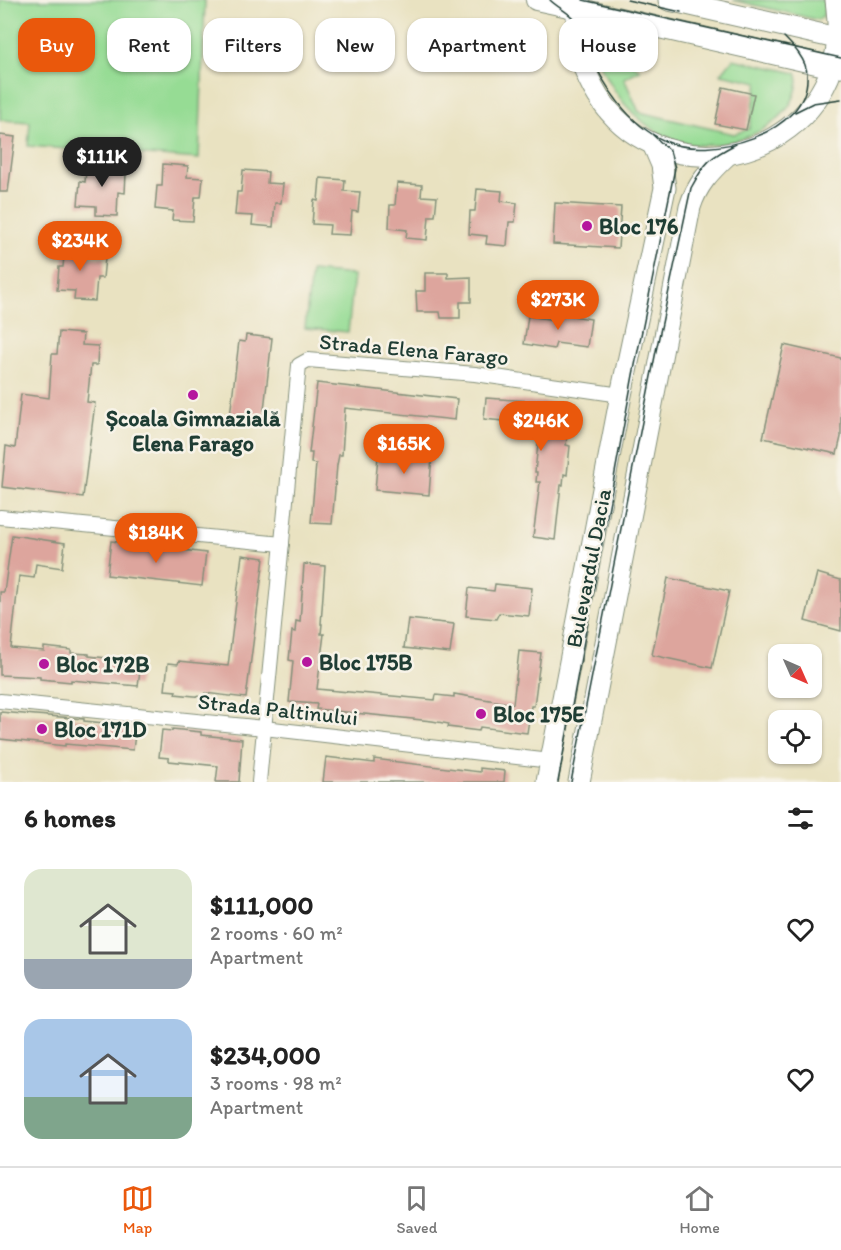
<!DOCTYPE html>
<html lang="en">
<head>
<meta charset="utf-8">
<style>
	body { margin:0; font-family:Itim,sans-serif; background:#f6f6f6; color:#222; height:100vh; display:flex; flex-direction:column; font-size:22px; white-space:nowrap }
	* { box-sizing:border-box; margin:0 }
	p { font-size:20px; color:#767676 }
	.icon { flex:none; width:33px; height:33px; fill:none; stroke:currentColor; stroke-width:2; stroke-linecap:round; stroke-linejoin:round }
	.map { position:relative; height:782px; overflow:hidden }
	.side { display:flex; flex-direction:column; background:#fff; flex:1 }
	.side>* { flex:none }
	.banner { position:absolute; left:18px; top:18px; width:806px; height:54px; display:flex; gap:12px }
	.needle { width:39px; rotate:135deg }
	.tools { position:absolute; left:768px; top:644px; display:grid; gap:12px }
	.tools a { display:grid; place-items:center; width:54px; height:54px; border-radius:12px; background:#fff; box-shadow:0 2px 4px #0004; font-size:30px }
	.price { position:absolute; translate:-50% -51px; padding:0 14px; border-radius:21px; background:#ea580c; color:#fff; font-size:20px; line-height:39px; filter:drop-shadow(0 2px 3px #0008) }
	.price::after { content:''; position:absolute; left:50%; top:36px; width:18px; height:14px; margin-left:-9px; background:inherit; clip-path:polygon(0 0,100% 0,50% 100%) }
	.price.selected { background:#222; color:#fff }
	ul { padding:0; list-style:none }
	li { display:flex; align-items:center; gap:18px; height:150px; padding:0 24px }
	li span { display:grid; place-items:center; flex:none; width:168px; height:120px; border-radius:18px; color:#555 }
	li>.icon { margin-inline-start:auto }
	span .icon { width:72px; height:72px; fill:#fffc; stroke-width:1 }
	li b { font-size:26px }
	h2 { display:flex; justify-content:space-between; align-items:center; height:72px; padding:0 24px; font-size:26px }
	.chip { padding:0 21px; border-radius:18px; background:#fff; box-shadow:0 2px 4px #0004; font-size:21px; line-height:54px }
	.chip.selected { background:#ea580c; color:#fff }
	.dock { display:flex; justify-content:space-around; align-items:center; height:84px; border-top:2px solid #e0e0e0; background:#fff; font-size:16px; color:#767676 }
	.dock a { display:grid; justify-items:center; gap:3px }
	.dock .selected { color:#ea580c }
	.map>svg:first-child { display:block }
	.green { fill:#96dc94; stroke:#5a8c64; stroke-width:1.5 }
	.building { fill:#dda59d }
	.lines { fill:none; stroke-linecap:round; stroke-linejoin:round }
	.street-casing { stroke:#84907a; stroke-width:16 }
	.secondary-casing { stroke:#84907a; stroke-width:22 }
	.primary-casing { stroke:#84907a; stroke-width:23 }
	.street { stroke:#fff; stroke-width:14 }
	.secondary { stroke:#fff; stroke-width:20 }
	.primary { stroke:#fff; stroke-width:21 }
	.tram { stroke:#1f3d34; stroke-width:1.5 }
	.poi-dot { fill:#b5179e; stroke:#f7f3e8; stroke-width:2 }
	.labels { text-anchor:middle; stroke-width:5; stroke-linejoin:round; paint-order:stroke }
	.poi-label { font-size:22px; font-weight:bold; fill:#1f3d34; stroke:#f7f3e8; text-anchor:start }
	.street-label { font-size:22px; fill:#1f3d34; stroke:#f7f3e8 }
</style>
</head>
<body>
<div class="map">
<svg width="841" height="782" viewBox="0 0 841 782">
	<rect width="100%" height="100%" fill="#f7f3e8"/>
	<filter id="ink" filterUnits="userSpaceOnUse"><feTurbulence type="fractalNoise" baseFrequency=".0167" numOctaves="2"/><feDisplacementMap in="SourceGraphic" scale="12" xChannelSelector="R" yChannelSelector="G"/><feConvolveMatrix kernelMatrix="1 2 1 2 8 2 1 2 1" color-interpolation-filters="sRGB"/></filter>
	<filter id="wash" filterUnits="userSpaceOnUse"><feTurbulence type="fractalNoise" baseFrequency=".008" numOctaves="4" result="noise"/><feDisplacementMap in="SourceGraphic" scale="24" xChannelSelector="R" yChannelSelector="G"/><feGaussianBlur stdDeviation="1.35" result="paint"/><feColorMatrix in="noise" values="0 0 0 0 0 0 0 0 0 0 0 0 0 0 0 0 0 1.4 0 .05"/><feComposite in="paint" operator="in"/></filter>
	<g filter="url(#wash)">
		<rect width="100%" height="100%" fill="#e9e2c1"/>
		<!-- green -->
		<g class="green">
			<path d="M0,0H205L199,159L28,146L30,122L0,120Z"/>
			<path d="M733,0H824L825,6L823,16L818,20Z"/>
			<path d="M599,35L640,70L624,78L639,112L734,134L749,129L758,82L721,74L733,59L796,73C799,79 798,84 796,91C786,127 733,148 698,145C658,141 626,113 608,79C601,68 589,49 595,37Z"/>
			<path d="M311,271L354,275L348,332L305,328Z"/>
		</g>
		<g id="blocks">
			<!-- building -->
			<g class="building">
				<path d="M723,87L754,94L746,130L715,124Z"/>
				<path d="M0,135L15,137L8,192H0Z"/>
				<path d="M87,159L111,161L110,172L126,173L125,193L118,192L117,216L96,215V206L78,205L80,181L85,182Z"/>
				<path d="M163,164L188,166L187,177L203,178L201,197H195L193,221L172,220L173,211L155,209L157,186H162Z"/>
				<path d="M243,170L268,172L267,183L283,184L281,203H275L273,227L252,225L253,216L235,215L237,192H241Z"/>
				<path d="M320,178L345,180L344,191L360,192L358,212L352,211L350,235L329,234L330,225L312,224L314,200L318,201Z"/>
				<path d="M397,183L422,185L421,196L437,197L435,216H429L427,240L406,238L407,230L389,228L390,205H395Z"/>
				<path d="M477,189L502,191L501,201L517,203L515,222H509L507,246L486,244L487,236L469,234L470,211H475Z"/>
				<path d="M555,203L621,207L618,248L553,244Z"/>
				<path d="M65,244L90,246L89,257L105,258L103,278H97L95,301L74,300L75,291L57,290L59,267H63Z"/>
				<path d="M425,273H448V278L471,277V302H460V318H441L440,312H417L416,291H425Z"/>
				<path d="M555,313L591,319L587,347L556,343L554,349L524,344L528,316L554,320Z"/>
				<path d="M59,332L83,334L82,345L98,346L97,365H91L87,402L95,403L83,497L2,487L6,446L15,448L21,394L49,398L52,354H57Z"/>
				<path d="M246,335L272,338L263,419L230,416L239,341L245,342Z"/>
				<path d="M784,345L841,358V437L837,454L763,438Z"/>
				<path d="M317,383L457,399L455,420L345,408L342,455H339L337,465L332,524L311,523L316,464L311,463L312,453H309Z"/>
				<path d="M486,398L571,404L566,445L570,446L567,475L564,474L563,485H561L555,540L533,537L540,482H536L537,472H535L540,425L484,419Z"/>
				<path d="M419,455L432,456L429,495L375,490L378,456L418,460Z"/>
				<path d="M12,535L65,543L62,568L36,564L34,578L19,576L11,648L44,651V647L71,650V653L89,654V656L141,662L138,686L71,680V682L40,679V677L0,675V592H4Z"/>
				<path d="M111,541L206,553L202,586L107,575Z"/>
				<path d="M242,555L264,558L246,698L205,693L204,697L175,694L176,691L165,690L168,663L178,664L179,661L228,666Z"/>
				<path d="M304,564L325,566L321,624H322L321,634H324L317,689L435,700L436,695L454,697V694L513,704L519,651L541,653L534,706H531L527,733L480,727L479,731L448,727L449,724L432,721L316,709L317,704L289,702L293,661L289,660L292,631L295,632L296,621L300,622Z"/>
				<path d="M817,573L841,580V631L805,621Z"/>
				<path d="M668,578L729,591L712,668L652,655Z"/>
				<path d="M495,584L532,588L529,616L499,613L496,619L466,616L469,588L494,591Z"/>
				<path d="M408,619L454,624L450,653L404,648Z"/>
				<path d="M0,712L84,719V721L136,726L133,750L65,744V746L0,739Z"/>
				<path d="M172,729L201,732V735L242,739L239,782H216L218,766L169,761V758L159,757L162,730L172,731Z"/>
				<path d="M326,757L374,763V759L480,772V768L505,771L504,782H323Z"/>
			</g>
		</g>
	</g>
	<g filter="url(#ink)">
		<use href="#blocks" fill-opacity="0" stroke="#84907a" stroke-width="1.5"/>
		<g class="lines">
			<!-- street casing -->
			<g class="street-casing">
				<g id="street">
					<path d="M0,517L282,544"/>
					<path d="M0,701L264,728L551,761"/>
					<path d="M259,782L299,365L308,360L475,374L621,395"/>
				</g>
			</g>
			<!-- secondary casing -->
			<g class="secondary-casing">
				<path id="secondary" d="M536,0L578,9"/>
			</g>
			<!-- primary casing -->
			<g class="primary-casing">
				<g id="primary">
					<path d="M579,0C573,34 580,67 598,96C656,187 796,170 832,68C840,45 839,24 836,0"/>
					<path d="M669,0L841,39"/>
					<path d="M578,9L832,67L841,66"/>
					<path d="M547,782L621,395L665,188L662,165L653,144"/>
					<path d="M579,782L690,207C697,184 710,171 727,155"/>
				</g>
			</g>
			<!-- street -->
			<use href="#street" class="street"/>
			<!-- secondary -->
			<use href="#secondary" class="secondary"/>
			<!-- primary -->
			<use href="#primary" class="primary"/>
			<!-- tram -->
			<g class="tram">
				<path d="M550,0C557,7 568,12 575,20C579,24 583,41 587,49C604,85 627,124 665,141C709,161 810,134 807,75C807,60 793,46 784,37"/>
				<path d="M583,0L841,58"/>
				<path d="M627,0L681,12"/>
				<path d="M795,112L813,103L841,99"/>
				<path d="M558,782L633,375L675,168L670,151L653,135"/>
				<path d="M571,782L656,351L691,188C705,162 710,157 736,144"/>
			</g>
		</g>
	</g>
	<!-- markers -->
	<g class="poi-dot">
		<circle cx="587" cy="226" r="6"/>
		<circle cx="193" cy="395" r="6"/>
		<circle cx="307" cy="662" r="6"/>
		<circle cx="44" cy="664" r="6"/>
		<circle cx="481" cy="714" r="6"/>
		<circle cx="42" cy="729" r="6"/>
	</g>
	<g class="labels">
		<!-- poi labels -->
		<g class="poi-label">
			<text x="599" y="234">Bloc 176</text>
			<text x="193" y="426" text-anchor="middle">Școala Gimnazială<tspan x="193" dy="25">Elena Farago</tspan></text>
			<text x="319" y="670">Bloc 175B</text>
			<text x="56" y="672">Bloc 172B</text>
			<text x="493" y="722">Bloc 175E</text>
			<text x="54" y="737">Bloc 171D</text>
		</g>
		<!-- street labels -->
		<g class="street-label">
			<text transform="translate(414 349) rotate(5)" y="8">Strada Elena Farago</text>
			<text transform="translate(588 568) rotate(-79)" y="8">Bulevardul Dacia</text>
			<text transform="translate(278 709) rotate(6)" y="8">Strada Paltinului</text>
		</g>
	</g>
</svg>
<div class="tools">
<a><svg class="needle" viewBox="-14 -14 28 28"><path d="M0-13l5 13h-10z" fill="#e53935"/><path d="M0 13l5-13h-10z" fill="#767676"/></svg></a>
<a><svg class="icon" aria-label="locate" viewBox="0 0 24 24"><circle cx="12" cy="12" r="6"/><path d="M12 2v4M12 18v4M2 12h4M18 12h4"/></svg></a>
</div>
<b class="price selected" style="left:102px;top:188px">$111K</b>
<b class="price" style="left:80px;top:272px">$234K</b>
<b class="price" style="left:558px;top:331px">$273K</b>
<b class="price" style="left:541px;top:452px">$246K</b>
<b class="price" style="left:404px;top:475px">$165K</b>
<b class="price" style="left:156px;top:564px">$184K</b>
<div class="banner">
<a class="chip selected">Buy</a>
<a class="chip">Rent</a>
<a class="chip">Filters</a>
<a class="chip">New</a>
<a class="chip">Apartment</a>
<a class="chip">House</a>
</div>
</div>
<section class="side">
<h2>6 homes<svg class="icon" aria-label="filters" viewBox="0 0 24 24"><path d="M4 7h16M4 17h16"/><circle cx="9" cy="7" r="2"/><circle cx="15" cy="17" r="2"/></svg></h2>
<ul>
<li><span style="background:linear-gradient(#dfe7d0 75%,#9aa5b1 0)"><svg class="icon" aria-label="home" viewBox="0 0 24 24"><path d="M3 11l9-7 9 7M6 9v11h12V9"/></svg></span><div><b>$111,000</b><p>2 rooms · 60 m²</p><p>Apartment</p></div><svg class="icon" aria-label="heart" viewBox="0 0 24 24"><path d="M12 20l-8-8c-3-5 5-10 8-4 3-6 11-1 8 4z"/></svg></li>
<li><span style="background:linear-gradient(#a9c7e8 65%,#7fa58c 0)"><svg class="icon" aria-label="home" viewBox="0 0 24 24"><path d="M3 11l9-7 9 7M6 9v11h12V9"/></svg></span><div><b>$234,000</b><p>3 rooms · 98 m²</p><p>Apartment</p></div><svg class="icon" aria-label="heart" viewBox="0 0 24 24"><path d="M12 20l-8-8c-3-5 5-10 8-4 3-6 11-1 8 4z"/></svg></li>
</ul>
</section>
<nav class="dock">
<a class="selected"><svg class="icon" aria-label="map" viewBox="0 0 24 24"><path d="M3 6l6-2 6 2 6-2v14l-6 2-6-2-6 2zM9 4v14M15 6v14"/></svg>Map</a>
<a><svg class="icon" aria-label="saved" viewBox="0 0 24 24"><path d="M7 4h10v16l-5-4-5 4z"/></svg>Saved</a>
<a><svg class="icon" aria-label="home" viewBox="0 0 24 24"><path d="M3 11l9-7 9 7M6 9v11h12V9"/></svg>Home</a>
</nav>
</body>
</html>
